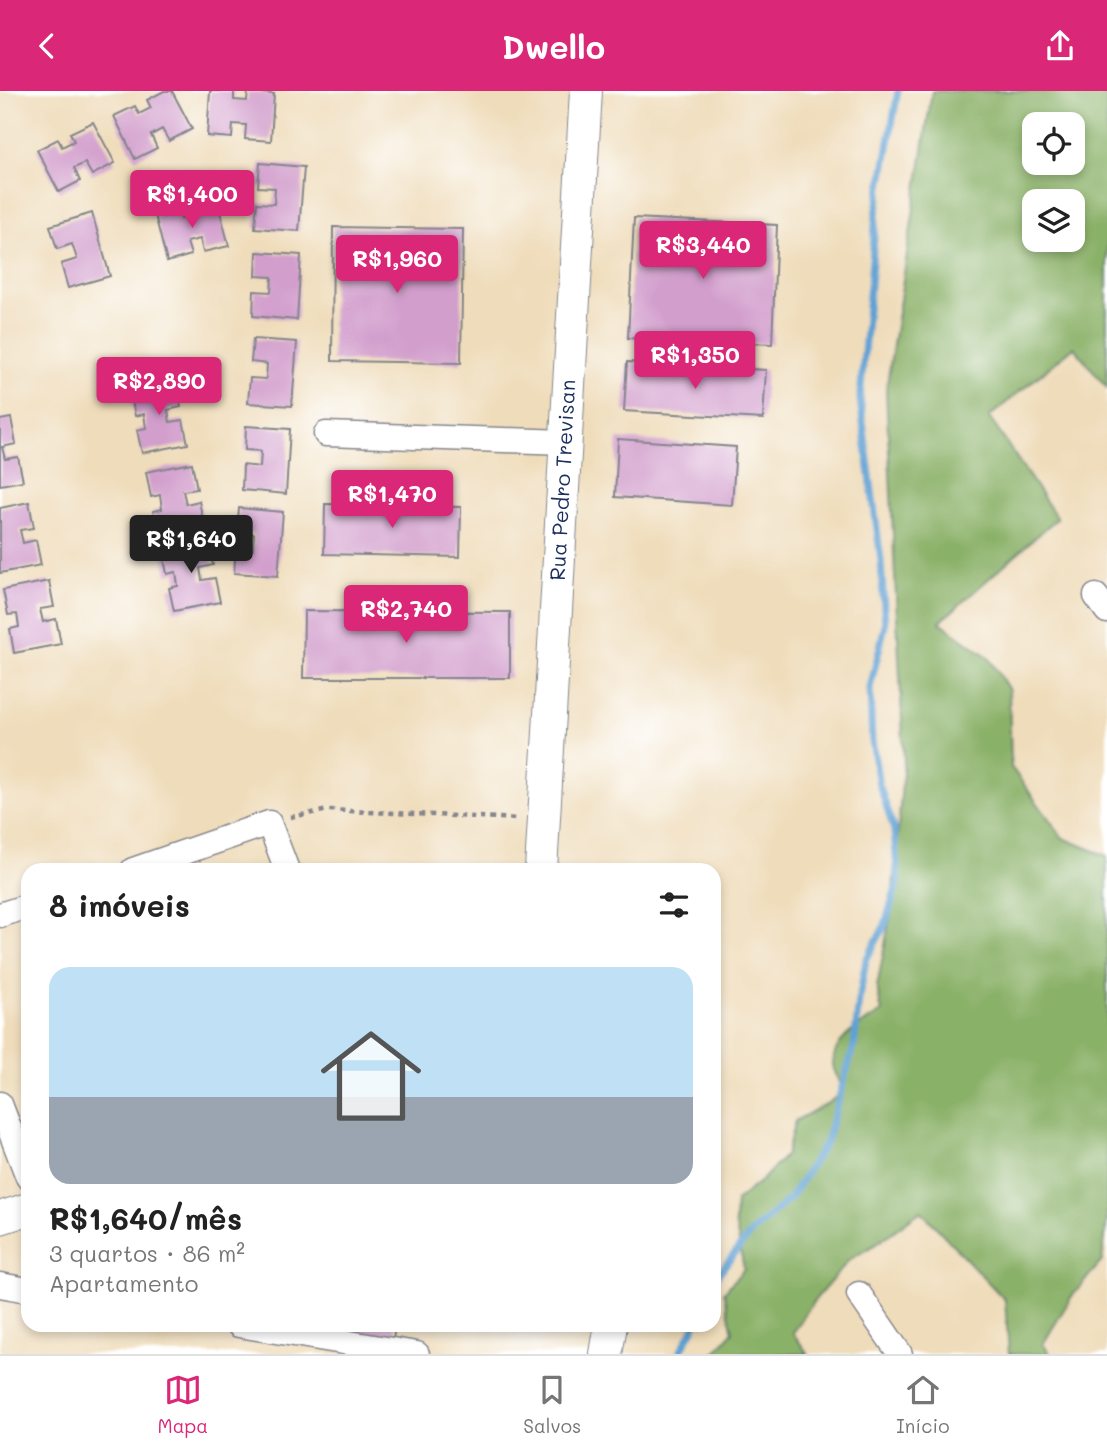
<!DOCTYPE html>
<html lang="pt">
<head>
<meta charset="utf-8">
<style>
	body { margin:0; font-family:Mali,sans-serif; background:#f2f2f2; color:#222; height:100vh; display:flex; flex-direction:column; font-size:26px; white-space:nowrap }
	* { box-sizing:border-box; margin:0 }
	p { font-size:23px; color:#767676 }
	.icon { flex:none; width:38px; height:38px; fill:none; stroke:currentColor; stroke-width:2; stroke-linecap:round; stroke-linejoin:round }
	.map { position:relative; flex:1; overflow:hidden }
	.drawer { position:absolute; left:21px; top:772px; width:700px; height:469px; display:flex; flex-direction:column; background:#fff; border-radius:21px; box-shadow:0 4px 10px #0003 }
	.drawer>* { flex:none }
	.fabs { position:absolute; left:1022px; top:21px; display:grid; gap:14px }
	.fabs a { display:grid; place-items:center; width:63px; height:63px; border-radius:14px; background:#fff; box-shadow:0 4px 10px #0003; font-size:35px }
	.price { position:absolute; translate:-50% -60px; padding:0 16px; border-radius:7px; background:#db2777; color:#fff; font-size:23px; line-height:46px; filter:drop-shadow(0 2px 4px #0008) }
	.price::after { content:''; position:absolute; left:50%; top:42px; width:21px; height:16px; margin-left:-10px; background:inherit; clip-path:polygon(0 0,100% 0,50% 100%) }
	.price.current { background:#222; color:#fff }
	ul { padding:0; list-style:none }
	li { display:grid; align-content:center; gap:14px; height:371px; padding:0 28px }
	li+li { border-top:2px solid #e0e0e0 }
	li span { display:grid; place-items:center; height:217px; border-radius:21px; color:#555 }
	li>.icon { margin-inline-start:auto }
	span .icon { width:126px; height:126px; fill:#fffc; stroke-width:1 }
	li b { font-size:30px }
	h2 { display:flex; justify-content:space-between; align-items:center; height:84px; padding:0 28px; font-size:30px }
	header { display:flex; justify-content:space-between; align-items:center; height:91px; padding:0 28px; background:#db2777; color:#fff; font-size:32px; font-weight:700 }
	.menu { display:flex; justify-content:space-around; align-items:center; height:98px; border-top:2px solid #e0e0e0; background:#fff; font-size:19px; color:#767676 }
	.menu a { display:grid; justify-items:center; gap:4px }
	.menu .current { color:#db2777 }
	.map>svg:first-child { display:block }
	.forest { fill:#8ab167; stroke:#527062; stroke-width:2; fill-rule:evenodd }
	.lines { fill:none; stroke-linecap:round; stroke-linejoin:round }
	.stream { stroke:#5fa1d3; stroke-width:7 }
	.building { fill:#d29ecc }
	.minor-casing { stroke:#85868c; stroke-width:27 }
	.tertiary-casing { stroke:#85868c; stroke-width:34 }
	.path { stroke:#85868c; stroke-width:4.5; stroke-dasharray:5 5; stroke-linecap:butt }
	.minor { stroke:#fff; stroke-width:24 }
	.tertiary { stroke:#fff; stroke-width:32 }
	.labels { text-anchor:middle; stroke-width:6; stroke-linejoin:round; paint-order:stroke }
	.street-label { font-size:21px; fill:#1b2f5e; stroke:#fff }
</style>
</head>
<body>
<header><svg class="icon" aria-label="back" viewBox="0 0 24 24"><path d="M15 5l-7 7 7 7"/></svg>Dwello<svg class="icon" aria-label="share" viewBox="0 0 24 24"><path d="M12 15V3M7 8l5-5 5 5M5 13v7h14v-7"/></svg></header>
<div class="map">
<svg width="1107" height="1263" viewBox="0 0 1107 1263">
	<rect width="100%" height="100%" fill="#fff"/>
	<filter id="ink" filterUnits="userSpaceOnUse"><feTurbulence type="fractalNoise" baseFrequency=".0143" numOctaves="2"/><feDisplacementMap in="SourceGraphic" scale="14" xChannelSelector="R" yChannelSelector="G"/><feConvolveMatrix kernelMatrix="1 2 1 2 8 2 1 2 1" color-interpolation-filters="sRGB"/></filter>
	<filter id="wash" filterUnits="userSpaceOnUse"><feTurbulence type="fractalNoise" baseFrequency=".00686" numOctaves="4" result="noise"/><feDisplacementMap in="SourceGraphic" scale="28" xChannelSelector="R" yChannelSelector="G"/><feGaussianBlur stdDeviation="1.57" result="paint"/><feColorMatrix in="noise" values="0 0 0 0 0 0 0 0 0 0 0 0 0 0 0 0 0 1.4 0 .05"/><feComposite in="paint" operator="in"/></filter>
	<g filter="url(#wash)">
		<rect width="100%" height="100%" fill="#efdcba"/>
		<!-- forest -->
		<path class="forest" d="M932,0H1107V297L1074,256L989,326L1057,427L940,531L988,566L1009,599L1011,676L1063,747L1107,765V1131L1102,1170L1072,1205L1043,1253L1050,1263H1009L1005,1209L921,1120L876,1153L849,1169L813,1211L793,1242L808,1263H713L733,1241L724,1201L744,1178L735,1131L736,1110L762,1089L786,1064L795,1030L828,1012L844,1000C841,992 833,981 833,973C833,946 863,933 882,921L877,896L891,822L904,669L886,300ZM1034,33H1073V72H1034ZM1034,110H1073V149H1034Z"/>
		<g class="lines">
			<!-- stream -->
			<g class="stream">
				<path d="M714,1188L750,1143L791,1106L826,1051L854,955L859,909L866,869L885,834L898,790L894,739L879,693L872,650L870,597L885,534L881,469L860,308L876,124L898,0"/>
				<path d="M679,1263L695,1234"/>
			</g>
		</g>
		<g id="blocks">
			<!-- building -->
			<g class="building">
				<path d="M164,0H172L192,38L169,50L162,38L151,44L157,57L135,68L114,25L135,15L139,23L151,17L147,9Z"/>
				<path d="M210,0H234V9L247,10L248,1L274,3L271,50L245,48L246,34L233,33L232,47L207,45Z"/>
				<path d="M93,31L115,72L92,84L85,72L74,77L80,90L59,101L37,59L58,48L62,56L74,50L70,42Z"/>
				<path d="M260,72L304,76L299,140L255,137L257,112L274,113L275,97L258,96Z"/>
				<path d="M217,109L229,155L203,161L200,148L187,151L191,164L167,171L155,124L178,119L181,128L194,124L192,115Z"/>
				<path d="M92,122L110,185L68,197L61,173L77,168L72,153L57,158L50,135Z"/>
				<path d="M634,127L777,134L772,253L628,247Z"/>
				<path d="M333,136L463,138L461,272L332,270Z"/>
				<path d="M257,161L301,164L297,229L253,225L254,200L271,201L272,186L256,185Z"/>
				<path d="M253,248L297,251L292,315L248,312L250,287L266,288L267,273L251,271Z"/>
				<path d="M627,271L766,279L763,328L624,320Z"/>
				<path d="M176,291L181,316L168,319L170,331L183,329L188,353L142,362L137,339L146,337L144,323L135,325L130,300Z"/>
				<path d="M11,327L16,353L2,356L5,368L18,366L23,390L0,394V329Z"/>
				<path d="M246,335L290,338L286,403L242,399L243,374L260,376L261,360L245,359Z"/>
				<path d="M618,348L736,356L732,414L615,406Z"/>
				<path d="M192,372L197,398L183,400L186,413L199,410L204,434L157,443L153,420L162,418L160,404L151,406L146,381Z"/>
				<path d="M29,411L34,437L20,439L23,452L36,449L41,474L0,482V417Z"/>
				<path d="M325,413L461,416L460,466L324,463Z"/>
				<path d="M239,417L283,421L278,485L234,482L236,457L253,458L254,443L237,441Z"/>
				<path d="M208,448L213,474L200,477L202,489L215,487L220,511L174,520L169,497L178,495L176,481L167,483L162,457Z"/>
				<path d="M49,490L54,516L40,518L43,531L56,528L61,553L14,562L10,538L19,536L17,523L8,524L3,499Z"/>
				<path d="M304,520L510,521V587H303Z"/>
				<path d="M354,1234H396L391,1255L351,1246Z"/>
			</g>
		</g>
	</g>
	<g filter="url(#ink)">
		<use href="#blocks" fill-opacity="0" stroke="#85868c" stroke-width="2"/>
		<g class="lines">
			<!-- minor casing -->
			<g class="minor-casing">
				<g id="minor">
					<path d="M326,343L566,351"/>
					<path d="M1096,505L1107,520"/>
					<path d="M133,779L269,732L287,779"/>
					<path d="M0,824L28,815"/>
					<path d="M0,1013L28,1086"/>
					<path d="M0,1194L28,1199"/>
					<path d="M859,1203L900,1263"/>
					<path d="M239,1234L417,1263"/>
				</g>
			</g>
			<!-- tertiary casing -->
			<g class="tertiary-casing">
				<g id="tertiary">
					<path d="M541,779L586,0"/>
					<path d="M0,1127L28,1118"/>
					<path d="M606,1263L611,1234"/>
				</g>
			</g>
			<!-- path -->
			<path class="path" d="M290,726L329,719L519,728"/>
			<!-- minor -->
			<use href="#minor" class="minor"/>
			<!-- tertiary -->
			<use href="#tertiary" class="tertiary"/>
		</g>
	</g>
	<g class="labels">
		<!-- street labels -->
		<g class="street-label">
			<text transform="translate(563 389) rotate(-87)" y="7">Rua Pedro Trevisan</text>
		</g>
	</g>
</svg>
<div class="fabs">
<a><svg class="icon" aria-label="locate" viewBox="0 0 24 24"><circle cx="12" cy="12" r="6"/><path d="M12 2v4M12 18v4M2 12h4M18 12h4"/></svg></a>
<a><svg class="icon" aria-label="layers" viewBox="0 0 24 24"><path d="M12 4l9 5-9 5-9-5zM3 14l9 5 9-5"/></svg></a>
</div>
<b class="price" style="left:192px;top:139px">R$1,400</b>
<b class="price" style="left:703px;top:190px">R$3,440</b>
<b class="price" style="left:397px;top:204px">R$1,960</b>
<b class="price" style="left:695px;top:300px">R$1,350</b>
<b class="price" style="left:159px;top:326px">R$2,890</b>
<b class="price" style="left:392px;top:439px">R$1,470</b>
<b class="price current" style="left:191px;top:484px">R$1,640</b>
<b class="price" style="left:406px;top:554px">R$2,740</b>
<section class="drawer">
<h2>8 imóveis<svg class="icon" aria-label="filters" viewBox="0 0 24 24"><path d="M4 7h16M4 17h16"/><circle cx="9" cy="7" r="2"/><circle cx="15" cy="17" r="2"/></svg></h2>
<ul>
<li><span style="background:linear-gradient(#bfe0f5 60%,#9aa5b1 0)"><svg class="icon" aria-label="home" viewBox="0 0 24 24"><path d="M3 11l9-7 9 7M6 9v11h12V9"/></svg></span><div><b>R$1,640/mês</b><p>3 quartos · 86 m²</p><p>Apartamento</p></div></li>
</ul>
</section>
</div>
<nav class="menu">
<a class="current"><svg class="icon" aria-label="map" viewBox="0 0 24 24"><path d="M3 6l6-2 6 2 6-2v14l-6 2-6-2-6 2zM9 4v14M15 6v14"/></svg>Mapa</a>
<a><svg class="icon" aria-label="saved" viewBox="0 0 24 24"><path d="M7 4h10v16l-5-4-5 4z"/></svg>Salvos</a>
<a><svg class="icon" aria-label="home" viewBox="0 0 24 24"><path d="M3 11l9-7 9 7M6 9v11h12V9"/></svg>Início</a>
</nav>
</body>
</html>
